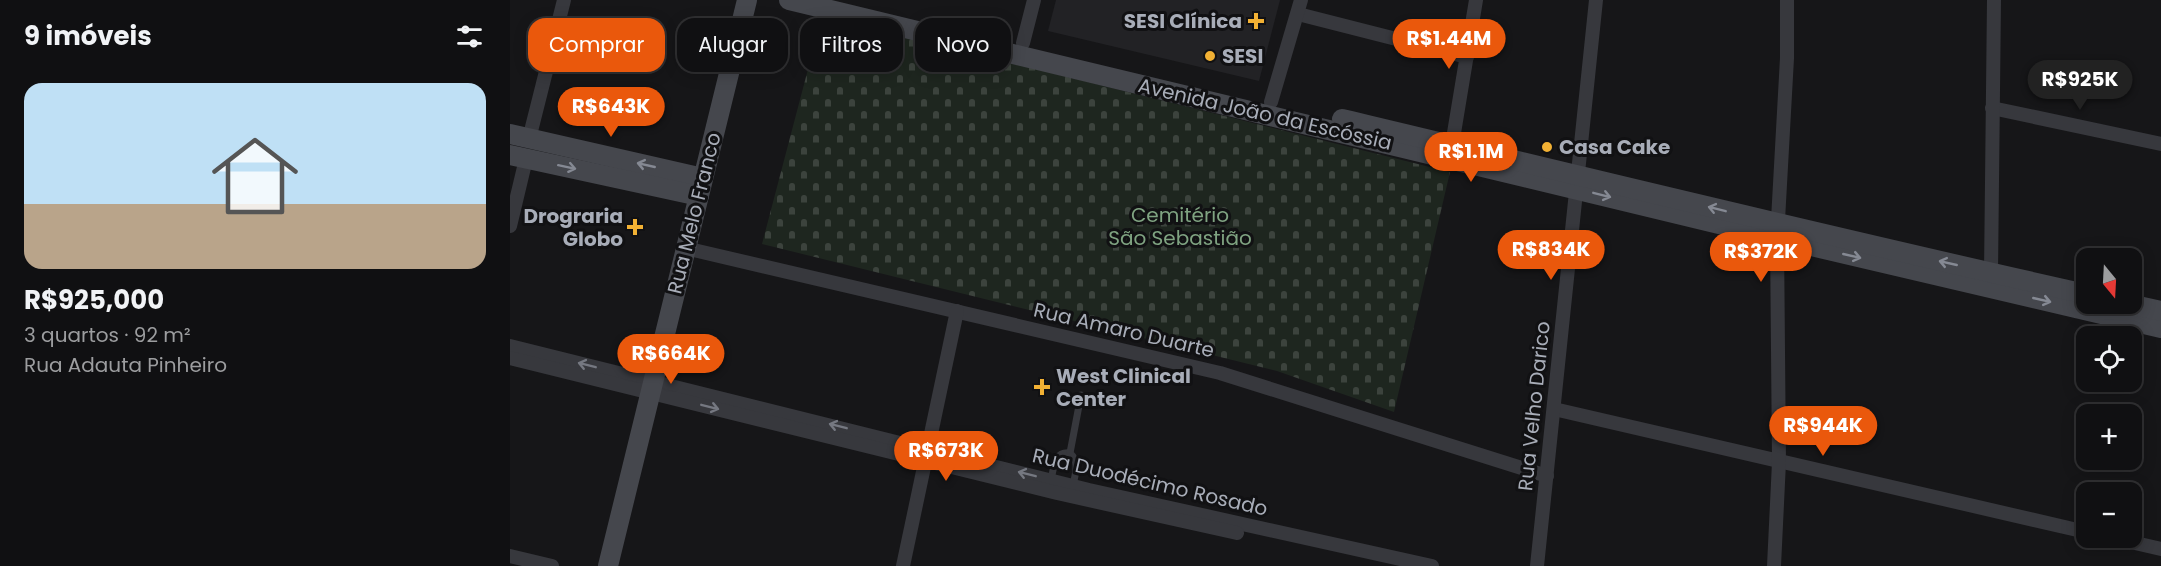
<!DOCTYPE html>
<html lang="pt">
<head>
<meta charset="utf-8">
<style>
	body { margin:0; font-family:Poppins,sans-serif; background:#1e1e20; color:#f1f3f6; height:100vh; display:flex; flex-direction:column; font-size:22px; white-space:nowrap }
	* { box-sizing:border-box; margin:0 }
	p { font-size:20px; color:#9c9d9f }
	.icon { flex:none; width:33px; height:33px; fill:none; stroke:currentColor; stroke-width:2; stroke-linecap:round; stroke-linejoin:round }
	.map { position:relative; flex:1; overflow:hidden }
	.drawer { display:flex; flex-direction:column; background:#101012; width:510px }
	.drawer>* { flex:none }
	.banner { position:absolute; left:18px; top:18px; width:570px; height:54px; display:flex; gap:12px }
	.needle { width:39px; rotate:162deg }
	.fabs { position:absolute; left:1566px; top:248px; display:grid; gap:12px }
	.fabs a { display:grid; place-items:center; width:66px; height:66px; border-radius:12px; background:#101012; box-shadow:0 3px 15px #0003,0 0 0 2px #303032; font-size:30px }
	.price { position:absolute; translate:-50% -51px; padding:0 14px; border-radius:21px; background:#ea580c; color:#fff; font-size:20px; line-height:39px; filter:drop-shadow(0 2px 3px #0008) }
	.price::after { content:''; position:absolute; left:50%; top:36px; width:18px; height:14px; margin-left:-9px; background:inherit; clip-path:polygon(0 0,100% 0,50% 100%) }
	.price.on { background:#222; color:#fff }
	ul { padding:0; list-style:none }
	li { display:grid; align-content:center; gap:12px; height:318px; padding:0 24px }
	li+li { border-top:2px solid #303032 }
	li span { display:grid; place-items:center; height:186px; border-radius:18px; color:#555 }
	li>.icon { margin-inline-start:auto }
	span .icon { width:108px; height:108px; fill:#fffc; stroke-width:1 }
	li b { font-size:26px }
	h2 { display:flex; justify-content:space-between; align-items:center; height:72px; padding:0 24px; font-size:26px }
	.pill { padding:0 21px; border-radius:18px; background:#101012; box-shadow:0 3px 15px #0003,0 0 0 2px #303032; font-size:21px; line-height:54px }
	.pill.on { background:#ea580c; color:#fff }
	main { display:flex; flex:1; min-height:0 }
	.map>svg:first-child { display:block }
	.built { fill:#222225 }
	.cemetery { fill:url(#cemetery-stones) }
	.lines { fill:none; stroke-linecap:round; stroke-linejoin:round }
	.lane { stroke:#37383d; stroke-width:7 }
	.street { stroke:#37383d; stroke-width:14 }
	.secondary { stroke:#45474d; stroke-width:20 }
	.oneway { stroke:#858993 }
	.oneway2 { stroke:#757881 }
	.poi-dot { fill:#f2b134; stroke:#111113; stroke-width:2 }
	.labels { text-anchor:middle; stroke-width:6; stroke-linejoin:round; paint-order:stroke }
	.poi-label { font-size:20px; font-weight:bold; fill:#a8adb8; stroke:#111113; text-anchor:start }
	.street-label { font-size:20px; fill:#a8adb8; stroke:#111113 }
	.park-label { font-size:20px; fill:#7fa381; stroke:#111113 }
</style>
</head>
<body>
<main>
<section class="drawer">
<h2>9 imóveis<svg class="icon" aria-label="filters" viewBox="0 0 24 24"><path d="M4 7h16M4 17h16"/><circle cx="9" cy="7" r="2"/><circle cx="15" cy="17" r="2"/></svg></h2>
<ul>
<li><span style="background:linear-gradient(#bfe0f5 65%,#b9a48a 0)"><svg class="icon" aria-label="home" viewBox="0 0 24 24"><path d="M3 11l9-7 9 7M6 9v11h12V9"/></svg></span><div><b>R$925,000</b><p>3 quartos · 92 m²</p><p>Rua Adauta Pinheiro</p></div></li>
</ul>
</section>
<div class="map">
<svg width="1651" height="566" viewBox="0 0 1651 566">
	<defs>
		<pattern id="cemetery-stones" width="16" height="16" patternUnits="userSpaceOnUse" patternTransform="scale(1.5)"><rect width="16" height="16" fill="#1e261f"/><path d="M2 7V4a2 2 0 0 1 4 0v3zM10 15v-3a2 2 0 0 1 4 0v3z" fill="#3c433d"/></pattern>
	</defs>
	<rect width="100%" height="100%" fill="#161618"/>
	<!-- built -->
	<path class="built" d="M546,0H770L749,81L538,31Z"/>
	<!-- cemetery -->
	<path class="cemetery" d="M312,16L940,172L884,412L767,371L252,244Z"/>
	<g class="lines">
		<!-- lane -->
		<g class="lane">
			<path d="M541,480C544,467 544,451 560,453"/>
			<path d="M563,486C565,474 570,462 560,453L571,395"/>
		</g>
		<!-- street -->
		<g class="street">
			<path d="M788,14L957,57"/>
			<path d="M513,43L524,0"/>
			<path d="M761,102L791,0"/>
			<path d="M1482,108L1651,144"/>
			<path d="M19,139L54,0"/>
			<path d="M942,145L966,0"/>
			<path d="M0,226L16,159"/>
			<path d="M175,248L710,373L1037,476"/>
			<path d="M1481,273L1484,0"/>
			<path d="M0,346L579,490L922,566"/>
			<path d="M0,358L547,493L727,533"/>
			<path d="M1044,409L1576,532"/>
			<path d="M1599,537L1651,549"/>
			<path d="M0,556L42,566"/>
			<path d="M393,566L447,311"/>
			<path d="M1027,566L1086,0"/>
			<path d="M1264,566L1269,462L1267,238L1277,58V0"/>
		</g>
		<!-- secondary -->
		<g class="secondary">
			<path d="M279,0L1267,238L1651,328"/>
			<path d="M832,119C1080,178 1328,239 1576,294"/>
			<path d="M0,134L193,178"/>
			<path d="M0,155L189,196"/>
			<path d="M1615,303L1651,311"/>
			<path d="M98,566L237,0"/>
		</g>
	</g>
	<!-- one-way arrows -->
	<defs><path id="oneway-shaft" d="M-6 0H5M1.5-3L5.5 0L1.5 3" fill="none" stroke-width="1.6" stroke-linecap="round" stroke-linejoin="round" transform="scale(1.5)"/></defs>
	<g class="oneway">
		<use href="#oneway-shaft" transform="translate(136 165) rotate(-167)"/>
		<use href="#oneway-shaft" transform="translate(57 167) rotate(12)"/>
		<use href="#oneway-shaft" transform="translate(1092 195) rotate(14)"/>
		<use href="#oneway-shaft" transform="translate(1207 209) rotate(-166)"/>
		<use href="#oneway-shaft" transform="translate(1342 256) rotate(13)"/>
		<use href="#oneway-shaft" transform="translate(1438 263) rotate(-167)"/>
		<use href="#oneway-shaft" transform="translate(1532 300) rotate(13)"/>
	</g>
	<g class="oneway2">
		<use href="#oneway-shaft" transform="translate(77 365) rotate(-166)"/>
		<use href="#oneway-shaft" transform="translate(200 407) rotate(14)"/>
		<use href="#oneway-shaft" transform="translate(328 426) rotate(-166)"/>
		<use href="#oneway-shaft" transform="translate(517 474) rotate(-166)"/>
	</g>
	<!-- markers -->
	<g class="poi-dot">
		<path d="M743 12h6v6h6v6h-6v6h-6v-6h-6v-6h6z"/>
		<circle cx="700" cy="56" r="6"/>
		<circle cx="1037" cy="147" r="6"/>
		<path d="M122 218h6v6h6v6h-6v6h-6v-6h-6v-6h6z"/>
		<path d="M529 378h6v6h6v6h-6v6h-6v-6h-6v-6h6z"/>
	</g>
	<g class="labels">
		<!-- poi labels -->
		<g class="poi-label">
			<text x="732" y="28" text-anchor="end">SESI Clínica</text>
			<text x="712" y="63">SESI</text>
			<text x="1049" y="154">Casa Cake</text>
			<text x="113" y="223" text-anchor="end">Drograria<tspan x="113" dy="23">Globo</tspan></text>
			<text x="546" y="383">West Clinical<tspan x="546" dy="23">Center</tspan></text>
		</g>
		<!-- street labels -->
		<g class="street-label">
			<text transform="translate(755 114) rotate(13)" y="7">Avenida João da Escóssia</text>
			<text transform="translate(184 213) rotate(-76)" y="7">Rua Melo Franco</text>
			<text transform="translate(614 330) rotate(13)" y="7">Rua Amaro Duarte</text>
			<text transform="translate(1024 406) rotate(-84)" y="7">Rua Velho Darico</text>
			<text transform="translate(640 482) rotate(13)" y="7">Rua Duodécimo Rosado</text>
		</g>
		<!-- park labels -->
		<g class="park-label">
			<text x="670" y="222">Cemitério<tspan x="670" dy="23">São Sebastião</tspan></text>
		</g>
	</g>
</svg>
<div class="fabs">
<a><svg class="needle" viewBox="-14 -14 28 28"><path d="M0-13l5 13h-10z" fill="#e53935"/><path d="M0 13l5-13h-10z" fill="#9c9d9f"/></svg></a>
<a><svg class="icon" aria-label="locate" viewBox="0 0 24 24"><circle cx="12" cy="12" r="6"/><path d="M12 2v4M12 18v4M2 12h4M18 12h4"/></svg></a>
<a>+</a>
<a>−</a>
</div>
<b class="price" style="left:939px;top:70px">R$1.44M</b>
<b class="price on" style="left:1570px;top:111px">R$925K</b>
<b class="price" style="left:101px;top:138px">R$643K</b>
<b class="price" style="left:961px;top:183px">R$1.1M</b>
<b class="price" style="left:1041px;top:281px">R$834K</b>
<b class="price" style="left:1251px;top:283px">R$372K</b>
<b class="price" style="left:161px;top:385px">R$664K</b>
<b class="price" style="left:1313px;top:457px">R$944K</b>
<b class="price" style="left:436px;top:482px">R$673K</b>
<div class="banner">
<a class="pill on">Comprar</a>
<a class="pill">Alugar</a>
<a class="pill">Filtros</a>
<a class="pill">Novo</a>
</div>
</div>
</main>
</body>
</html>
